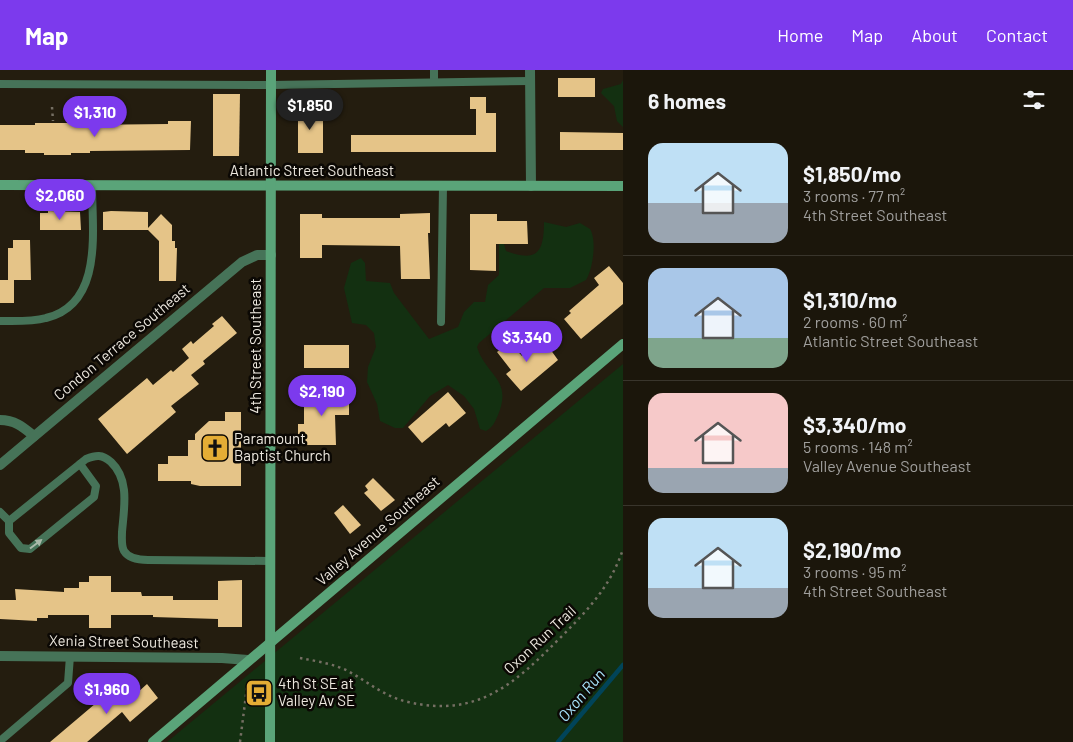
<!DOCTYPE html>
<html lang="en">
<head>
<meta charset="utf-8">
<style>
	body { margin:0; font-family:Barlow,sans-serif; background:#282319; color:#f1f3f6; height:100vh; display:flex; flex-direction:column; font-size:19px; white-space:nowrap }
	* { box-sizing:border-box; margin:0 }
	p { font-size:16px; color:#a09f9d }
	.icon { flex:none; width:28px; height:28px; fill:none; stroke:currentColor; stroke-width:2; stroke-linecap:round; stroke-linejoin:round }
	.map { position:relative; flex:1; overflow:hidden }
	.side { display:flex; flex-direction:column; background:#1b160b; width:450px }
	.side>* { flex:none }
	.price { position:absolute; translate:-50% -42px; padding:0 11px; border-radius:18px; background:#7c3aed; color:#fff; font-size:16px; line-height:32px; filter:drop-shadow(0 1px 2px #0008) }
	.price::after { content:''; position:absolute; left:50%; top:30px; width:15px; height:11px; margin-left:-8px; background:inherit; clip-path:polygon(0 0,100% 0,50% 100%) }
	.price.on { background:#222; color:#fff }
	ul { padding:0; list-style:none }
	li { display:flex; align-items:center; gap:15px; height:125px; padding:0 25px }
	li+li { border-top:1px solid #39352c }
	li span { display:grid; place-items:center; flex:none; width:140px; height:100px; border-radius:15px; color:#555 }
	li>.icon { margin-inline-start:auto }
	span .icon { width:60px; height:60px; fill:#fffc; stroke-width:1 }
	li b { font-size:21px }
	h2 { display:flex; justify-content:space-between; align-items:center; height:60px; padding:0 25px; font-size:21px }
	header { display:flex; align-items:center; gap:30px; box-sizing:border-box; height:70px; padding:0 25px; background:#7c3aed; color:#fff }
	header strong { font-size:24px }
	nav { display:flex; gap:28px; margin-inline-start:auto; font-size:18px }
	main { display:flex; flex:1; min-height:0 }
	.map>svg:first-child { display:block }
	.green { fill:#133011 }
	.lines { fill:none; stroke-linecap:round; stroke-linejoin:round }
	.stream { stroke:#014459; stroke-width:4.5 }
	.building { fill:#e5c488 }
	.path { stroke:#756f63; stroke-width:2.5; stroke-dasharray:2.5 4; stroke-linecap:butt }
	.lane { stroke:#467358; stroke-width:8 }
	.street { stroke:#467358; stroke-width:10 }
	.secondary { stroke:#5aa479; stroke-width:10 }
	.oneway { fill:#aab9a9 }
	.labels { text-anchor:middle; stroke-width:5; stroke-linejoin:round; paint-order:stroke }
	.street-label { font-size:15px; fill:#ede8df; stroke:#0b0804 }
	.poi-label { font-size:15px; fill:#ede8df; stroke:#0b0804; text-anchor:start }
	.water-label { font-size:16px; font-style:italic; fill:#a8e3fc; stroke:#0b0804 }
</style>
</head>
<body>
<header>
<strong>Map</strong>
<nav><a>Home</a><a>Map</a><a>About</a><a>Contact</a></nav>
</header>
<main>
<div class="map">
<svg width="623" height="672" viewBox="0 0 623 672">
	<rect width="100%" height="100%" fill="#241d0f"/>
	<!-- green -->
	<g class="green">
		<path d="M623,10V57L617,51L614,36L601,23L603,19L621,14Z"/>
		<path d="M544,152L566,157L580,153L590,159C597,170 593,199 586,210L570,218H544L479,273L477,277C486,306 513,309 498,345C495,352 493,357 486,361L480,359L474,339L464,326L448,315L430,326L403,358H395L380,351L377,334L367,312L368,297L376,277L374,263L366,255L352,253L344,218L351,193L361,188L365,193L366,211L390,213L394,223L429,269L458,257L464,242L474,232H485L488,215L499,205V172L504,174L506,181C536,192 544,184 544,152Z"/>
		<path d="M623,294V672H167Z"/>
	</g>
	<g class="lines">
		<!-- stream -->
		<path class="stream" d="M558,672L623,595"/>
	</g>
	<!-- building -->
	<g class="building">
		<rect x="558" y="8" width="37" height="19"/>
		<path d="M213,24H240L239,86H213Z"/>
		<path d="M470,27H486V43H496V82H351V65H476V39H470Z"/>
		<rect x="298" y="39" width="25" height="44"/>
		<path d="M168,51H191L190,80L90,81V83H71V85H44V83H25V80H0V55H35V53H80V55L168,54Z"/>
		<path d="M560,62L623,63V80H560Z"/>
		<path d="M48,141L80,142L81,160H40V143H48Z"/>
		<path d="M111,141L148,142V158L161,144L172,155V171H175V178H177L176,211H159V171L148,160H103V142Z"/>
		<path d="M430,143V163H428L430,209H401L400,176L322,175V188H300V144H322V148H400V144Z"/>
		<path d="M470,144H497V151H527L528,174H496V201L470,200Z"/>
		<path d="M13,170H30L31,210H14V233H0V210H8V178H13Z"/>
		<path d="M609,196L623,213V234L581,269L564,249L571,243L569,241L599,215L594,208Z"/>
		<path d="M222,246L237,263L203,291L205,294L191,305L199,314L171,336L176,342L127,384L98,349L147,308L153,315L171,300L173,302L189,288L182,279L191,271L193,274L214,256L212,254Z"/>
		<path d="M509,272L522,286L536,275L538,277L545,272L558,290L521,321L506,304L511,300L497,282Z"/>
		<rect x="304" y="275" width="45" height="23"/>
		<path d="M304,322H349V345H335L336,375H298V354H304Z"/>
		<path d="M448,322L466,343L449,357L446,353L422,373L408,357Z"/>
		<path d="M225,342H241V416H200L191,414V411H158V394H168V386H188V370H195V364L209,351H225Z"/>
		<path d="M373,408L395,430L381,441L364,423L368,420L365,416Z"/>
		<path d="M343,435L361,455L350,464L334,443Z"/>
		<path d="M89,506H111V522H141L142,526H173V530H218V511L242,510V557H218V549L153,547V545H111V558H89V545H48V548H37V551L0,549V530H16L15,519L64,522V518H79V512H89Z"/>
		<path d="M147,614L158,628L130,652L122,642L87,672H50L102,628L106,632L121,619L126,625L134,619L137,623Z"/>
	</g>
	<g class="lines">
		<!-- path -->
		<g class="path">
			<path d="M52,37L53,51"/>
			<path d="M300,588C316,591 334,594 348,601C368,612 385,627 408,632C478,648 514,614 560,568C587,541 611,516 623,479"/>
			<path d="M240,672L247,617"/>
		</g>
		<!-- lane -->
		<g class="lane">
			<path d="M434,0V12"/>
			<path d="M0,14L271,15L530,11"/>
			<path d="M0,251C15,251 31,252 46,248C104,234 92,160 92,115"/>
			<path d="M441,252L443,116"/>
			<path d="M0,442L9,451L86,389C96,385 102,384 111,392C130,410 124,438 122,462C122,467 121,476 124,481C129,489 140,490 148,490L270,491"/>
			<path d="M9,451V463L21,478L30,479L94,427L96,416L80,394"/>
			<path d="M0,671L68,613L70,586"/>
		</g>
		<!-- street -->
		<g class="street">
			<path d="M530,0L531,116"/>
			<path d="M0,350C15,350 23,357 34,366"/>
			<path d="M0,395L242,192L257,185H271"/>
			<path d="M0,586L222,588L248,590"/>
		</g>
		<!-- secondary -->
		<g class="secondary">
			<path d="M0,115L623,116"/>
			<path d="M153,672L623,274"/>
			<path d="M270,672L271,0"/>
		</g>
	</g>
	<!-- one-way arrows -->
	<defs><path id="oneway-solid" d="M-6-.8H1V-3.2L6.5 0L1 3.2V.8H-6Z" transform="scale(1.25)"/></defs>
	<use class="oneway" href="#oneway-solid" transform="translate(36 474) rotate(-37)"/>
	<!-- icons -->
	<defs>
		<g id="church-square" transform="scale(1.4375)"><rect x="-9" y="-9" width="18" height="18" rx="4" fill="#e4ad35" stroke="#0b0804"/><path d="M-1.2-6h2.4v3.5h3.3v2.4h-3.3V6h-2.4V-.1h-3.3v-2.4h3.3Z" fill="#111"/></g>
		<g id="bus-square" transform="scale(1.4375)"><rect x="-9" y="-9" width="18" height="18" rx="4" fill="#e4ad35" stroke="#0b0804"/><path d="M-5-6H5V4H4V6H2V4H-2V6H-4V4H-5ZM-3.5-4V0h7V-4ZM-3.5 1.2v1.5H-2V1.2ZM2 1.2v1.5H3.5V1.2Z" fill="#111"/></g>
	</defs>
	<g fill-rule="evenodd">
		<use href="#church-square" x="215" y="378"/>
		<use href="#bus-square" x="259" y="623"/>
	</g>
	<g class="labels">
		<!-- street labels -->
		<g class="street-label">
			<text x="312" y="106">Atlantic Street Southeast</text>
			<text transform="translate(122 272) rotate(-40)" y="5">Condon Terrace Southeast</text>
			<text transform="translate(256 276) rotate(-90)" y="5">4th Street Southeast</text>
			<text transform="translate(378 461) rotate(-41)" y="5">Valley Avenue Southeast</text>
			<text transform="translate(540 570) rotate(-43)" y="5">Oxon Run Trail</text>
			<text transform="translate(124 572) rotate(1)" y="5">Xenia Street Southeast</text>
		</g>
		<!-- poi labels -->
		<g class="poi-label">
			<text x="234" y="374">Paramount<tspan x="234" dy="17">Baptist Church</tspan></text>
			<text x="278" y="619">4th St SE at<tspan x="278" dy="17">Valley Av SE</tspan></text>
		</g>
		<!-- water labels -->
		<g class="water-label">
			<text transform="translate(581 625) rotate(-50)" y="6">Oxon Run</text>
		</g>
	</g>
</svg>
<b class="price on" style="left:310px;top:61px">$1,850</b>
<b class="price" style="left:95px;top:68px">$1,310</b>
<b class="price" style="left:60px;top:151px">$2,060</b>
<b class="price" style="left:527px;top:293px">$3,340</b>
<b class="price" style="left:322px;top:347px">$2,190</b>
<b class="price" style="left:107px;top:645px">$1,960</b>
</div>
<section class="side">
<h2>6 homes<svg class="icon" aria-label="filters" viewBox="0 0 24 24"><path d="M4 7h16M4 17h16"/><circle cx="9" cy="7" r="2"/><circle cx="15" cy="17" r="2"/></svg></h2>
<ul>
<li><span style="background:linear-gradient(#bfe0f5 60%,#9aa5b1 0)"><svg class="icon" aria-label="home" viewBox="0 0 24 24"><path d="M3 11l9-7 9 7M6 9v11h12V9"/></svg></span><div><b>$1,850/mo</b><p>3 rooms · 77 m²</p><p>4th Street Southeast</p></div></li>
<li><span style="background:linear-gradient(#a9c7e8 70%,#7fa58c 0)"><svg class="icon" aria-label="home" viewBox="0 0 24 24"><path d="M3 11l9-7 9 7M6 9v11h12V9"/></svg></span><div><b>$1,310/mo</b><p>2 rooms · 60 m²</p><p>Atlantic Street Southeast</p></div></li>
<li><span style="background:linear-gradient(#f6c9c9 75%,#9aa5b1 0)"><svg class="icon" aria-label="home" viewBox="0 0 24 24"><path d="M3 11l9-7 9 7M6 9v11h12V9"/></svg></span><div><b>$3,340/mo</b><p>5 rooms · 148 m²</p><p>Valley Avenue Southeast</p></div></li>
<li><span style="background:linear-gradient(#bfe0f5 70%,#9aa5b1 0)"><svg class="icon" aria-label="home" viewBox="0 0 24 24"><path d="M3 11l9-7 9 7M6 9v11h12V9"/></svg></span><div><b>$2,190/mo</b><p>3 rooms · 95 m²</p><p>4th Street Southeast</p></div></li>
</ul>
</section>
</main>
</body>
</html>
